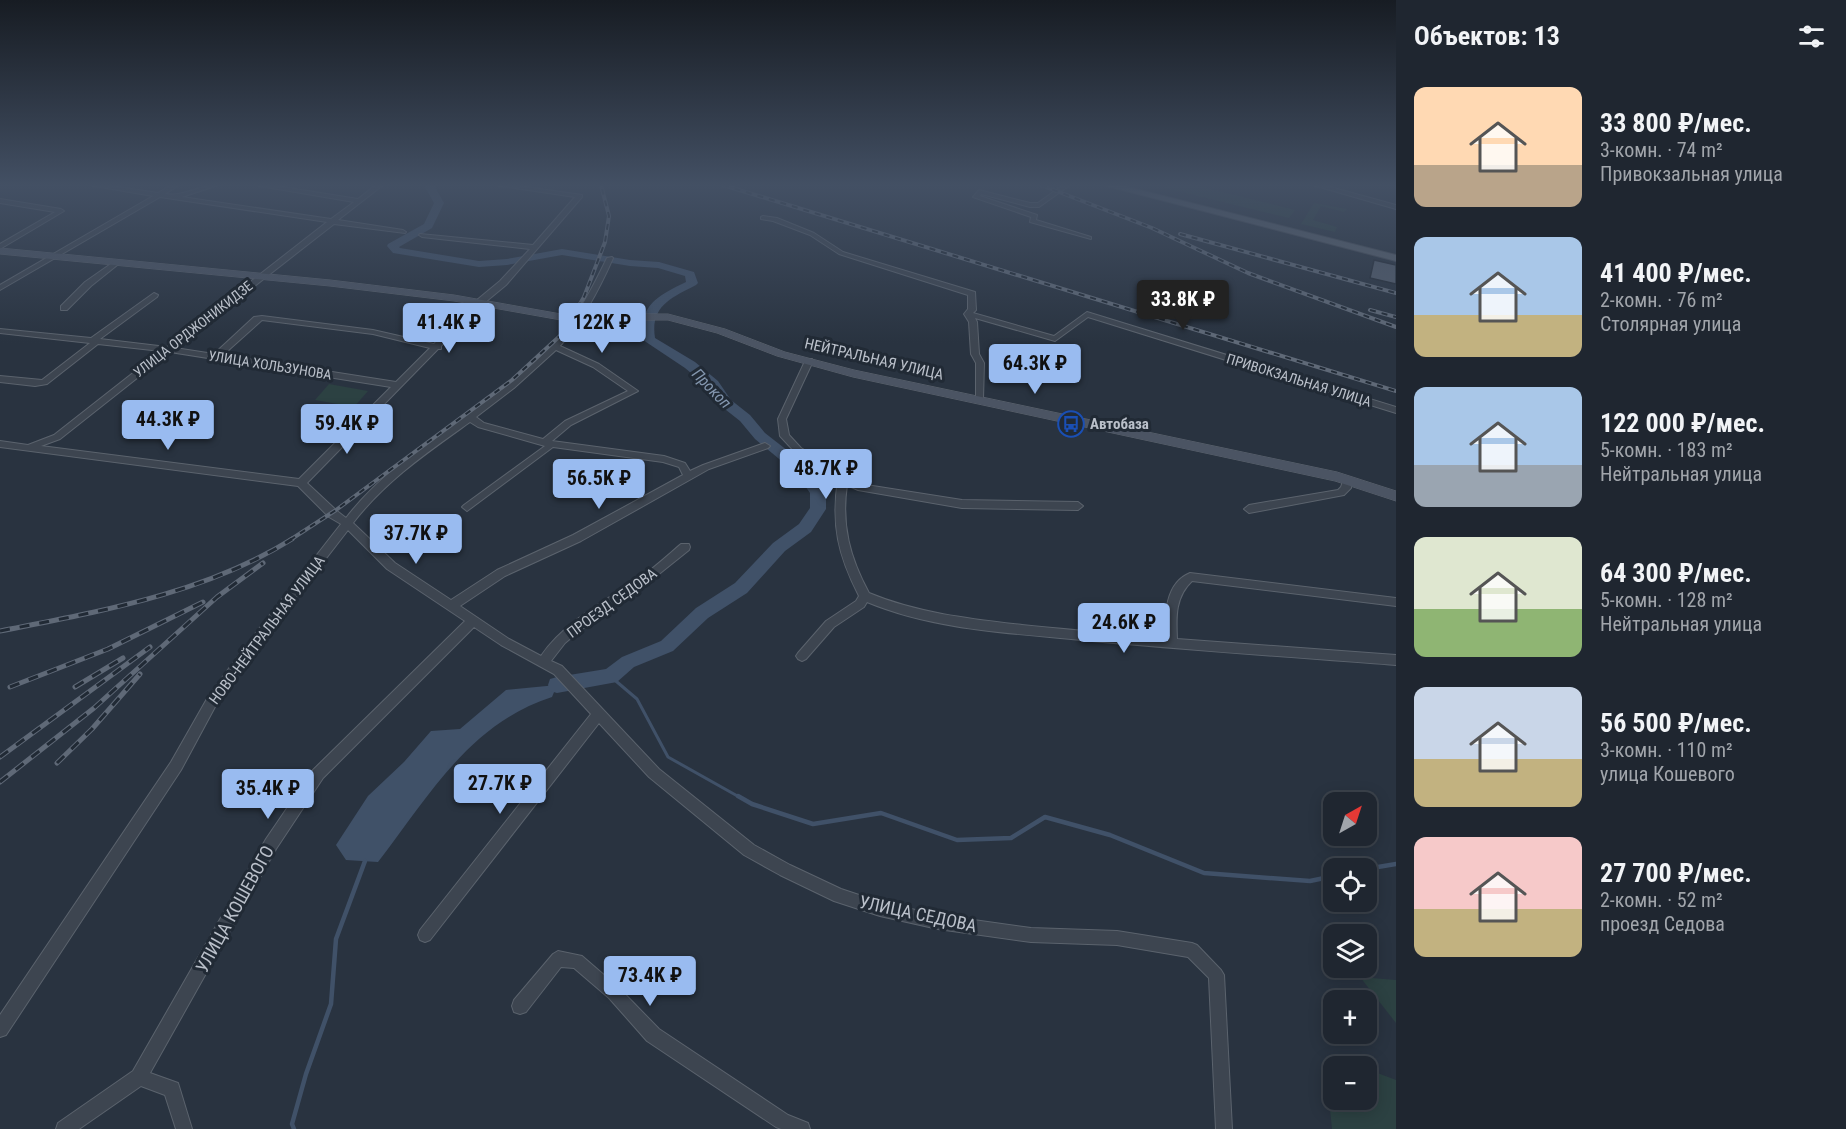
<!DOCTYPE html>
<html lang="ru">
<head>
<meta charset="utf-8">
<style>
	body { margin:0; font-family:"Roboto Condensed",sans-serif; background:#272e38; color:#f1f3f6; height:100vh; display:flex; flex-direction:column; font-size:22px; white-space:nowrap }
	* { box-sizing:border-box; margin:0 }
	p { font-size:20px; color:#a1a5ab }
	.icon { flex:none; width:33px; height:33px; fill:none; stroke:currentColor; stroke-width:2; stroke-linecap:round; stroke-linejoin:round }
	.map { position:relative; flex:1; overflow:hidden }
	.side { display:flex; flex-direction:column; background:#1f2630; width:450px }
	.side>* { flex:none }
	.needle { width:39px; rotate:39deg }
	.controls { position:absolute; left:1323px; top:792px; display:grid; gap:12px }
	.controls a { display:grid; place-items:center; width:54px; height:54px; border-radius:12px; background:#1f2630; box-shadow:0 3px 15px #0003,0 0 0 2px #3c434c; font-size:30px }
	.price { position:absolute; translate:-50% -51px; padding:0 14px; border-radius:6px; background:#99bbf0; color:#111; font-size:20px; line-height:39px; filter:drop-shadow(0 2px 3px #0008) }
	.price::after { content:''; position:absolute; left:50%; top:36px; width:18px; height:14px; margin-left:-9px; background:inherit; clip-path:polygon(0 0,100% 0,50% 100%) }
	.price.on { background:#222; color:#fff }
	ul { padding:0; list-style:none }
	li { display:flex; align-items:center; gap:18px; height:150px; padding:0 18px }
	li span { display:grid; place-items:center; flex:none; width:168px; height:120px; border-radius:12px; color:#555 }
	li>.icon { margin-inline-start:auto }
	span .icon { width:72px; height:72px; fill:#fffc; stroke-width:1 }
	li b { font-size:26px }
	h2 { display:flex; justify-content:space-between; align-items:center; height:72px; padding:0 18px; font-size:26px }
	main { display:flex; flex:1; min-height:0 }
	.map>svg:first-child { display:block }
	.green { fill:#2c4142 }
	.water { fill:#405168 }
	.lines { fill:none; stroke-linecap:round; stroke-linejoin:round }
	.stream-far1 { stroke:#405168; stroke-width:3 }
	.stream { stroke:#405168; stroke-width:4.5 }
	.river { fill:#405168; fill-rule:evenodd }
	.building { fill:#525c6b; stroke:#242c37; stroke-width:1.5 }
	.street-casing { stroke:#5b636d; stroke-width:2 }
	.secondary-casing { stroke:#5b636d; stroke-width:1 }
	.primary-casing { stroke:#474e59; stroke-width:2 }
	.street { fill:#3d4550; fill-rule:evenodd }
	.secondary { fill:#4b5463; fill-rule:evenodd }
	.primary { fill:#5b6470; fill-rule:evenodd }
	.rail-far1-casing { stroke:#5f6977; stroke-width:4 }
	.rail-casing { stroke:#5f6977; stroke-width:5 }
	.rail-far1 { stroke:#212a35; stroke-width:2; stroke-dasharray:6; stroke-linecap:butt }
	.rail { stroke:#212a35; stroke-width:3; stroke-dasharray:10; stroke-linecap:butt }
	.labels { text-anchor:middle; stroke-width:6; stroke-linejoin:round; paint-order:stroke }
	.far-street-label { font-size:14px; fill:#bac0ca; stroke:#212a35 }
	.street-label { font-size:15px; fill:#bac0ca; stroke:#212a35 }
	.poi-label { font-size:15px; font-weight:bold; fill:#bac0ca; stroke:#212a35; text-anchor:start }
	.water-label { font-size:16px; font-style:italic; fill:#8497af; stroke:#212a35 }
	.near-street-label { font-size:18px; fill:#bac0ca; stroke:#212a35 }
</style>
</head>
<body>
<main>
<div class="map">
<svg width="1396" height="1129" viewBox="0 0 1396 1129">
	<rect width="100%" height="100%" fill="#293340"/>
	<!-- green -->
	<g class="green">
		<path d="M1167,185H1194L1295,210L1289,218L1165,188Z"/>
		<path d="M1314,203L1347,209L1344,212L1321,206L1313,220L1337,227L1335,232L1301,224Z"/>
		<path d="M329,384L368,391L354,407L315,400Z"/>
		<path d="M1360,977L1396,980V1023Z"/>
		<path d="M1367,1069L1396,1080V1129H1332L1330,1109L1333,1097L1334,1100H1366Z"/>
	</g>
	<!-- water -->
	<path class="water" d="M557,685L552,697C469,724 429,796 378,862L346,860L336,845L368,796L404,762L431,731L460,729L506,690Z"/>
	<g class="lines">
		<!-- stream-far1 -->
		<path class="stream-far1" d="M610,676L637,699L668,757L741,798"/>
		<!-- stream -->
		<g class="stream">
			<path d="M738,796L752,804L813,824L881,813L957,840L1011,838L1045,817L1110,835L1204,873L1310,881L1334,876"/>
			<path d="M1366,869L1396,864"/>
			<path d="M294,1129L292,1124L306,1074L331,1004L336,939L365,861"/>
		</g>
		<!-- river -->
		<path class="river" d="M424,185H434L444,203L432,228L399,247L400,248L479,261L507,259L562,249L630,260L659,262L694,272L698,283L696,285C671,298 650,306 655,338L695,362L718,381L731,400L750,415L765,433L806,465L826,492V509L811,532L785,551L747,593L708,618L673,651L634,667L617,682L557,693L550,691L548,685L550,679L557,677L606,669L622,657L661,641L696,608L735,583L773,543L799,524L810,508V493L796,473L755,439L740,421L721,406L708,387L685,368L643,340C638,305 659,295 686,282L685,276L658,268L630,266L562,255L507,265L479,267L393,253L387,246L388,244L424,224L434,203Z"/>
	</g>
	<!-- building -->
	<path class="building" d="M1374,260L1396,265V284L1370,278Z"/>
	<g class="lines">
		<!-- street casing -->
		<g class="street-casing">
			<g id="street">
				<path d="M89,185H105L158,193L171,185H179L165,194C183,197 200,185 218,185L182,197L331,219L354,202L254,185H270L358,199L376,185H383L338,220L403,230L406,232L405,233L334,224L175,348L214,354L254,317L262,316L373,330L434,344L477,300L500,281L530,249L422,237L419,235L420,234L533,245L575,197L494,185H512L582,195V197L506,285L483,304L441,346V349H438L307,483L337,511L346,518C403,444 495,409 557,340C578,316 593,287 607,258L612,257L613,258C599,290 583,320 560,346L599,364L638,391L571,425L552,441L664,456L685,463L690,471L703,465L762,444L765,443L770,446L768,448L709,469L581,541L505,576L460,606L509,639L541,656C565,621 607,600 641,577C655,567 668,555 681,544H689L690,547L689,550L654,578L578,632L565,643L551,661L562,666L659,769L754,845L790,865L841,889L880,902L938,915L1031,928L1117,931L1192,943L1197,945L1221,970L1224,975L1232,1129H1216L1209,978L1188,957L1117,945L1031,942L938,929L880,916L834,901L780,875L744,855L649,777L599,723L430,940L425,942L420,940L418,935L420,930L591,714L554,674L501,645L474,627L323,778L276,849L150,1073L178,1083L192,1129H176L165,1095L141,1086L79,1129H56L58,1123L133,1071L266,839L313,770L465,621L387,569L348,530L249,658L216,705L181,770L6,1035L0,1037V1015L171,762L208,697L241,652L341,524L329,517L298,486L0,447V441L28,445L54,435L161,351L98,344L47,384L35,386L0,382V376L42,380L90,343L0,333V329L91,338L154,293L158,295L157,297L100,339L167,347L327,222L160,197L0,290V285L153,196ZM262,320L373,334L430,348L396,382L223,355ZM556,350L593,367L628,391L565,421L543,439L484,423L476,417L514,388ZM170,352L391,387L299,479L41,446L60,439ZM470,422L478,427L545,446L464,505L462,507L467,511L553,447L663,462L679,467L683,475L573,535L497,570L451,600L395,563L353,523C385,481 428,452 470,422Z"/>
				<path d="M1063,185H1070L1039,207H1030L981,194L980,196L1037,215L1036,220L1091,237V239L1030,222L1031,217L973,197L979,190L1030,203H1038Z"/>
				<path d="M1313,185H1323L1396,205V209Z"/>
				<path d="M0,199L61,209L64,211L0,249V244L55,212L0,203Z"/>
				<path d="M763,216L777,218L814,233L843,252L975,292L976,310L973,313L1054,336L1087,312L1396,407V413L1088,317L1055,341L975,318L977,322L979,354L984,363L983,399L979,402L976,401V363L971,354L969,322L964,314L968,309V295L839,254L810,235L773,221L761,219V217Z"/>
				<path d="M115,261L121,262L91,286L67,310H61V306L85,282Z"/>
				<path d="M806,359H812L813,361L786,419L789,435L801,448L860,484L962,500L1078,502L1083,506L1078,510L962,508L858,490L847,485C841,525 850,558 869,593C917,613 970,619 1022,625C1070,630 1118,634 1165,638C1165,615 1165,583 1190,573L1396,598V606L1192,581C1175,597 1176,617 1177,639L1396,655V665C1291,657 1187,650 1082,640C1011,633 934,630 867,602L864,607L834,627L806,659L802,661L798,659L796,656L798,653L826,621L856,601L859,596C838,555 831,525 838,479L795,452L780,436L778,419Z"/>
				<path d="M1347,477L1352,480L1351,488L1344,495L1249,513L1244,509L1249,505L1338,490L1341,487L1344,478Z"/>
				<path d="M558,951L582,956L619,988L659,1029L788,1115L808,1123L810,1129H781L776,1127L647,1041L609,998L574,968L561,967L526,1012L520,1014L514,1012L512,1006L514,1000L553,954Z"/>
			</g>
		</g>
		<!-- secondary casing -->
		<g class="secondary-casing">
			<path id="secondary" d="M0,248L330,280L454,295L561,314H668L725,329L785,352L854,370L1337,472L1396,491V501L1335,481L853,377L777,356L717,333L668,320H561L454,301L330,286L0,254Z"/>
		</g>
		<!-- primary casing -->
		<g class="primary-casing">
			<path id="primary" d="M1103,185H1120L1396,255V261Z"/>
		</g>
		<!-- street -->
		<use href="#street" class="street"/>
		<!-- secondary -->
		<use href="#secondary" class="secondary"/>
		<!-- primary -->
		<use href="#primary" class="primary"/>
		<!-- rail-far1 casing -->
		<g class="rail-far1-casing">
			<g id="rail-far1">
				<path d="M723,185L1396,391"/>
				<path d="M1041,185L1152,228L1248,273L1396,327"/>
				<path d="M1180,234L1396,293"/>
				<path d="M1370,310L1396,317"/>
				<path d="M290,540L336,510L512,380L562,334L584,297L605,242L609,216L601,185"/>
			</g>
		</g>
		<!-- rail casing -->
		<g class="rail-casing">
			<g id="rail">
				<path d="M0,631C101,611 204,594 292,539"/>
				<path d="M10,687L108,649L203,602"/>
				<path d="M75,687L123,658"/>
				<path d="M0,757L150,647"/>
				<path d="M57,763L92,729L140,674"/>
				<path d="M0,782L94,708L217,597L263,563"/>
			</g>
		</g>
		<!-- rail-far1 -->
		<use href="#rail-far1" class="rail-far1"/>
		<!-- rail -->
		<use href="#rail" class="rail"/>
	</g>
	<!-- sky -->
	<linearGradient id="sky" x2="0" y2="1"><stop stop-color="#171c23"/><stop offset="0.54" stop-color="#435064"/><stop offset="1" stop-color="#435064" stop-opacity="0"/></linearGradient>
	<rect width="1396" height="343" fill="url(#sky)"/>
	<!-- icons -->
	<defs>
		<g id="bus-ring" transform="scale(1.35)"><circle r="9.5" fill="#212a35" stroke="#1a4fb4" stroke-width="1.5"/><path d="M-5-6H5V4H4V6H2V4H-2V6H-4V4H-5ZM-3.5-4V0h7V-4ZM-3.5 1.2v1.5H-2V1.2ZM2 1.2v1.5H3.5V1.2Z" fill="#1a4fb4"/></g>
	</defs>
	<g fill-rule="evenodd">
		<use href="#bus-ring" x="1071" y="424"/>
	</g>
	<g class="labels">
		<!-- far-street labels -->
		<g class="far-street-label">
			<text transform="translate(193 329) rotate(-38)" y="5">УЛИЦА ОРДЖОНИКИДЗЕ</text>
			<text transform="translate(270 365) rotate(9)" y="5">УЛИЦА ХОЛЬЗУНОВА</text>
			<text transform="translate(1299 380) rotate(17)" y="5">ПРИВОКЗАЛЬНАЯ УЛИЦА</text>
		</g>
		<!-- street labels -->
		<g class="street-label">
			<text transform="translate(874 359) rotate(13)" y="5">НЕЙТРАЛЬНАЯ УЛИЦА</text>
			<text transform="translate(612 603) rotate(-36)" y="5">ПРОЕЗД СЕДОВА</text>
			<text transform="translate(267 630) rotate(-53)" y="5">НОВО-НЕЙТРАЛЬНАЯ УЛИЦА</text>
		</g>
		<!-- poi labels -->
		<g class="poi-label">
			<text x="1090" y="429">Автобаза</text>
		</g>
		<!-- water labels -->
		<g class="water-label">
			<text transform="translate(712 388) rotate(46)" y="6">Прокоп</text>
		</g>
		<!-- near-street labels -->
		<g class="near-street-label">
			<text transform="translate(235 909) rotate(-61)" y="6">УЛИЦА КОШЕВОГО</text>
			<text transform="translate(918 914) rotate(12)" y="6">УЛИЦА СЕДОВА</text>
		</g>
	</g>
</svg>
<div class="controls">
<a><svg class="needle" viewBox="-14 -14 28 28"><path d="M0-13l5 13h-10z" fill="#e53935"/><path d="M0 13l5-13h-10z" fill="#a1a5ab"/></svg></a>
<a><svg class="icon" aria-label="locate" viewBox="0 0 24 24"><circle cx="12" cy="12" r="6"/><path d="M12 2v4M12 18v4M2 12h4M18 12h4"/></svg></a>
<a><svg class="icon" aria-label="layers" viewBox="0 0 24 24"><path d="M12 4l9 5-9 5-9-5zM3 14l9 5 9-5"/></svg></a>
<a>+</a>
<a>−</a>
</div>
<b class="price on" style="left:1183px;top:331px">33.8K ₽</b>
<b class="price" style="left:449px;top:354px">41.4K ₽</b>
<b class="price" style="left:602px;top:354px">122K ₽</b>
<b class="price" style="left:1035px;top:395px">64.3K ₽</b>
<b class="price" style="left:168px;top:451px">44.3K ₽</b>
<b class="price" style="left:347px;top:455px">59.4K ₽</b>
<b class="price" style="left:826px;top:500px">48.7K ₽</b>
<b class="price" style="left:599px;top:510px">56.5K ₽</b>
<b class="price" style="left:416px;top:565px">37.7K ₽</b>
<b class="price" style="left:1124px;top:654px">24.6K ₽</b>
<b class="price" style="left:500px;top:815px">27.7K ₽</b>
<b class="price" style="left:268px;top:820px">35.4K ₽</b>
<b class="price" style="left:650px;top:1007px">73.4K ₽</b>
</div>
<section class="side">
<h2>Объектов: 13<svg class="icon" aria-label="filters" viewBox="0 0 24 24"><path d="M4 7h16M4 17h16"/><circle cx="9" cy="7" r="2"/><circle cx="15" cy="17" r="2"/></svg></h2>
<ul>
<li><span style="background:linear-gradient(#ffd9b3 65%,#b9a48a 0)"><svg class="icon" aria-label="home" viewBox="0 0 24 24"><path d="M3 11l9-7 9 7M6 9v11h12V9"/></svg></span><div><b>33 800 ₽/мес.</b><p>3-комн. · 74 m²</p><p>Привокзальная улица</p></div></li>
<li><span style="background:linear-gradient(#a9c7e8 65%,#c2b280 0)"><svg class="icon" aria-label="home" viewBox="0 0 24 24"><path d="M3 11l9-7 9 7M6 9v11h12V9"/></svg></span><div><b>41 400 ₽/мес.</b><p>2-комн. · 76 m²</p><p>Столярная улица</p></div></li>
<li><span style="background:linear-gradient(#a9c7e8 65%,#9aa5b1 0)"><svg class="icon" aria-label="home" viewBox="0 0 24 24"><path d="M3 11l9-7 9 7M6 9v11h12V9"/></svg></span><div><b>122 000 ₽/мес.</b><p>5-комн. · 183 m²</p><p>Нейтральная улица</p></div></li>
<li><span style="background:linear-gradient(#dfe7d0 60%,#8fb573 0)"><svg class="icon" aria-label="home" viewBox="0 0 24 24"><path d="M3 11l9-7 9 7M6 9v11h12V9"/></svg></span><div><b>64 300 ₽/мес.</b><p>5-комн. · 128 m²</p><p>Нейтральная улица</p></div></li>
<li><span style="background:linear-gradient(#c9d6e8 60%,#c2b280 0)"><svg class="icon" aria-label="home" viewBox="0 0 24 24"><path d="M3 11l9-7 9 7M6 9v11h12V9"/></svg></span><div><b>56 500 ₽/мес.</b><p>3-комн. · 110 m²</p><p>улица Кошевого</p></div></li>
<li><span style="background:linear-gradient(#f6c9c9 60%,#c2b280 0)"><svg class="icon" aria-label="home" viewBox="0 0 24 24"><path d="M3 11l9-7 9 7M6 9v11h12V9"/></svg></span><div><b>27 700 ₽/мес.</b><p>2-комн. · 52 m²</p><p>проезд Седова</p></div></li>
</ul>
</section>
</main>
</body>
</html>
